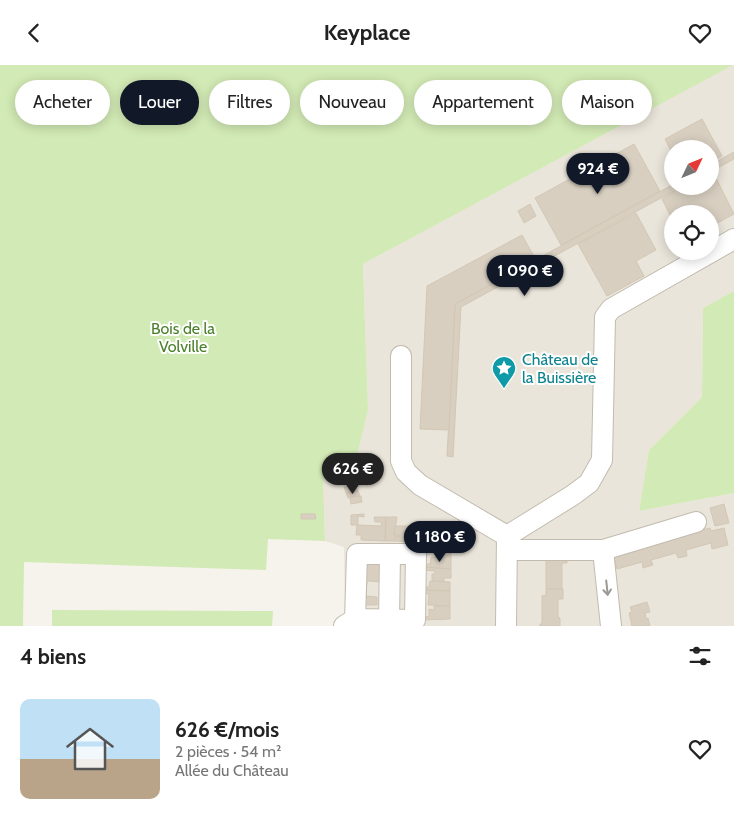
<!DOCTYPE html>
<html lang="fr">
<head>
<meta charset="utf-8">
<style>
	body { margin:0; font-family:Cabin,sans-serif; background:#f6f6f6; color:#222; height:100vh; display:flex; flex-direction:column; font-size:19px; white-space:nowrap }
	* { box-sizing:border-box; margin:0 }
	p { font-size:16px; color:#767676 }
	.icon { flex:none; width:28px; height:28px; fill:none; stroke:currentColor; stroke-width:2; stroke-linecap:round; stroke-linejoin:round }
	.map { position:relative; height:561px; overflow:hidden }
	.side { display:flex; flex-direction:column; background:#fff; flex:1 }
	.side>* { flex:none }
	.hud { position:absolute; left:15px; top:15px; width:705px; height:45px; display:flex; gap:10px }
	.needle { width:32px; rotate:47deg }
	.tools { position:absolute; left:664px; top:75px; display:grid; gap:10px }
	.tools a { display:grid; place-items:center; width:55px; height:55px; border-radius:50%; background:#fff; box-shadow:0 2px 12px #0003; font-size:25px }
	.price { position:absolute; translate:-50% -42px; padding:0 11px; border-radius:18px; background:#111827; color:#fff; font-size:16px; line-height:32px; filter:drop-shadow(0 1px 2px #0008) }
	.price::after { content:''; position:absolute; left:50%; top:30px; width:15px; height:11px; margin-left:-8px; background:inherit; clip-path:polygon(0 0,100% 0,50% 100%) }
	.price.selected { background:#222; color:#fff }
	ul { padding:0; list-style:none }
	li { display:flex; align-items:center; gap:15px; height:125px; padding:0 20px }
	li span { display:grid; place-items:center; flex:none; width:140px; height:100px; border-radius:10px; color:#555 }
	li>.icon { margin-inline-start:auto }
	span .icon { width:60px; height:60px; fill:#fffc; stroke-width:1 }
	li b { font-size:21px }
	h2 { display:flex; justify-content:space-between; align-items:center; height:60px; padding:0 20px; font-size:21px }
	.tag { padding:0 18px; border-radius:22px; background:#fff; box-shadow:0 2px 12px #0003; font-size:18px; line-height:45px }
	.tag.selected { background:#111827; color:#fff }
	header { display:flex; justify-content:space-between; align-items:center; height:65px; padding:0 20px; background:#fff; font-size:22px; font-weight:800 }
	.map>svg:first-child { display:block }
	.residential { fill:#eae5da; fill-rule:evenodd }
	.green { fill:#d2eab5 }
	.building { fill:#d8cfc1; stroke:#d3c7b4 }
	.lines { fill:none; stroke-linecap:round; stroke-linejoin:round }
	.minor-casing { stroke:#c2bbae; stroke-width:22 }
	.minor { stroke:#fff; stroke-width:20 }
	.oneway { stroke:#9c9892 }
	.labels { text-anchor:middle; stroke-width:4; stroke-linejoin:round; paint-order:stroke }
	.park-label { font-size:16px; fill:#4a7f2a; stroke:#fff }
	.culture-label { font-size:16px; fill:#0d838f; stroke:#fff; text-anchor:start }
</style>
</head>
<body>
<header><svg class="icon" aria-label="back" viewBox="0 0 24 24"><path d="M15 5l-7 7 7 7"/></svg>Keyplace<svg class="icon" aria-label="heart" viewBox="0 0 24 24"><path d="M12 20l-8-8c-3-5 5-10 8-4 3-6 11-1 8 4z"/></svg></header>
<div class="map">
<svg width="734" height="561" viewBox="0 0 734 561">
	<rect width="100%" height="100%" fill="#f6f3ec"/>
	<!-- residential -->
	<path class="residential" d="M732,0H734V226L703,243L702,332L649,385L639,446L734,428V561H345L344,482L325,476L323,405L355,399L368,345L363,199ZM672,84H710V121H672ZM672,149H710V186H672Z"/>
	<!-- green -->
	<g class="green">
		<path d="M0,0H733L363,199L368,345L355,399L323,405L325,476L268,474L266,505L24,497L23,561H0Z"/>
		<path d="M734,226V428L639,446L649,385L702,332L703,243Z"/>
		<path d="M52,545L273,546L272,561H52Z"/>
	</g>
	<!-- building -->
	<g class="building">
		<path d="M702,54L722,91L710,97V84H672V88L665,74Z"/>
		<path d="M634,79L660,126L561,180L535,133Z"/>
		<path d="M734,87V94L710,107V100Z"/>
		<path d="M712,105L734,149L710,162V149H672V154L662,134L684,121H710V107Z"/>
		<path d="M672,120L683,121L461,242L453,392L447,391L455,239Z"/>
		<path d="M530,139L536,151L524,158L518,146Z"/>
		<path d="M636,148L656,185L636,196L644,211L607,231L578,179Z"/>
		<path d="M522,170L536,195L455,239L449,365L420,364L427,221Z"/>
		<path d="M355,421L358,426L346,428L344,422Z"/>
		<path d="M358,426L360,431L348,433L346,428Z"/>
		<path d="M361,431L362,437L351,439L350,432Z"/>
		<path d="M724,439L729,458L715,461L710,443Z"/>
		<path d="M301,449H315L316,454H301Z"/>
		<path d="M364,449V452L358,451V460H351V450Z"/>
		<path d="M374,452H386L385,476L361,475V470H356L357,460L382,461L381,457H375Z"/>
		<path d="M386,452H397L394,470H400V472H395L394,476H385Z"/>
		<path d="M436,458L452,459L451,478L436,477Z"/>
		<path d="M395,461H409V466H414V477L394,476L395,472H400V470H394Z"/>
		<path d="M710,463L711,466L724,463L728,480L712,484L711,478L686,485L687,491L678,493L676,488L651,495L653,500L643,503L642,497L617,504L613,489Z"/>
		<path d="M423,477L451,478V492H436V481L423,480Z"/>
		<path d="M549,488L567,489V498H562V524H546V495H550Z"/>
		<path d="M431,492H451V504L423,502V499H430Z"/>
		<path d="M364,493L384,498L383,517L367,516V520H363Z"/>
		<path d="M423,502L451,504V513H444V517L432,516V509H435V506L423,505Z"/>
		<path d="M430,516L450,517V526L422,525L423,522H429Z"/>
		<path d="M363,522H366V531L377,532V540H362Z"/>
		<path d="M546,524H563V534H558V552L560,553V561H540V559H542V531L546,530Z"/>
		<path d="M422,525L450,526V541L428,540L429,529L422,528Z"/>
		<path d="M647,537L650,547L645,548L646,554L648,553L650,561H632L629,548L632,547L630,542Z"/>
		<path d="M434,541H450V554L422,555V551L429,552V544L434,545Z"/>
	</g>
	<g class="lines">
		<!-- minor casing -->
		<g class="minor-casing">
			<g id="minor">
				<path d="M401,291V396L406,407L420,420L507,471"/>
				<path d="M507,485H603L696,457"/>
				<path d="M603,485L611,561"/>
				<path d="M389,555L390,489"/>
				<path d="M344,561L355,554L415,555L416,489H357L355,554"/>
				<path d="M506,561L507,471L573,430L589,418L602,395L605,252L611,244L734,174"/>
			</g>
		</g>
		<!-- minor -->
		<use href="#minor" class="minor"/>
	</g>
	<!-- one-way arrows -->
	<defs><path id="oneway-shaft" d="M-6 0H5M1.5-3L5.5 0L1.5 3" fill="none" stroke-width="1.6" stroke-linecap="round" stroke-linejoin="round" transform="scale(1.25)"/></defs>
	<use class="oneway" href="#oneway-shaft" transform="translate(607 523) rotate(84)"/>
	<!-- icons -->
	<defs>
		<g id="sight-pin" transform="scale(1.25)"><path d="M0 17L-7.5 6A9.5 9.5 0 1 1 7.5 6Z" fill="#0f9aa8" stroke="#fff"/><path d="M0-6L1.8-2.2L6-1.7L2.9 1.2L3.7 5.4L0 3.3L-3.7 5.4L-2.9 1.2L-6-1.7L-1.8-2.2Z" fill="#fff"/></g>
	</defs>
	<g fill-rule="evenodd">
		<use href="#sight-pin" x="504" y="303"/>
	</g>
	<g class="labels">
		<!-- park labels -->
		<g class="park-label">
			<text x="183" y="269">Bois de la<tspan x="183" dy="18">Volville</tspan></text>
		</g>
		<!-- culture labels -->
		<g class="culture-label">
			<text x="522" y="300">Château de<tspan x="522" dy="18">la Buissière</tspan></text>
		</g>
	</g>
</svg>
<div class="tools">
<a><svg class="needle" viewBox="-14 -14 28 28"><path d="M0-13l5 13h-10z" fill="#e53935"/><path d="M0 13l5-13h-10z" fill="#767676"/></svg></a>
<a><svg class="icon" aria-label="locate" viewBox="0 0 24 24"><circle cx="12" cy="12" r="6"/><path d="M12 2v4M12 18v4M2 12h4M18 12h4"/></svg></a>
</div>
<b class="price" style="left:598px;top:130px">924 €</b>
<b class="price" style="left:525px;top:232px">1 090 €</b>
<b class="price selected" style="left:353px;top:430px">626 €</b>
<b class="price" style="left:440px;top:498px">1 180 €</b>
<div class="hud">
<a class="tag">Acheter</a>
<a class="tag selected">Louer</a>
<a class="tag">Filtres</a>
<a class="tag">Nouveau</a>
<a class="tag">Appartement</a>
<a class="tag">Maison</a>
</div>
</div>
<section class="side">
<h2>4 biens<svg class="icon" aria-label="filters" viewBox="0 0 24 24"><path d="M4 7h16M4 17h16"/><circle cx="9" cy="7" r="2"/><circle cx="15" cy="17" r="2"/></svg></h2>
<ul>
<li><span style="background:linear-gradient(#bfe0f5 60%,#b9a48a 0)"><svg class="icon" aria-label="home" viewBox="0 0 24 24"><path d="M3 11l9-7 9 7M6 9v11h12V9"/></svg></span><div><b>626 €/mois</b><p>2 pièces · 54 m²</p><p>Allée du Château</p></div><svg class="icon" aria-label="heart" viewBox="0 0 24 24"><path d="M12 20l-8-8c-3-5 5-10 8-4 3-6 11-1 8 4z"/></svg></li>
</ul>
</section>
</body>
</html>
